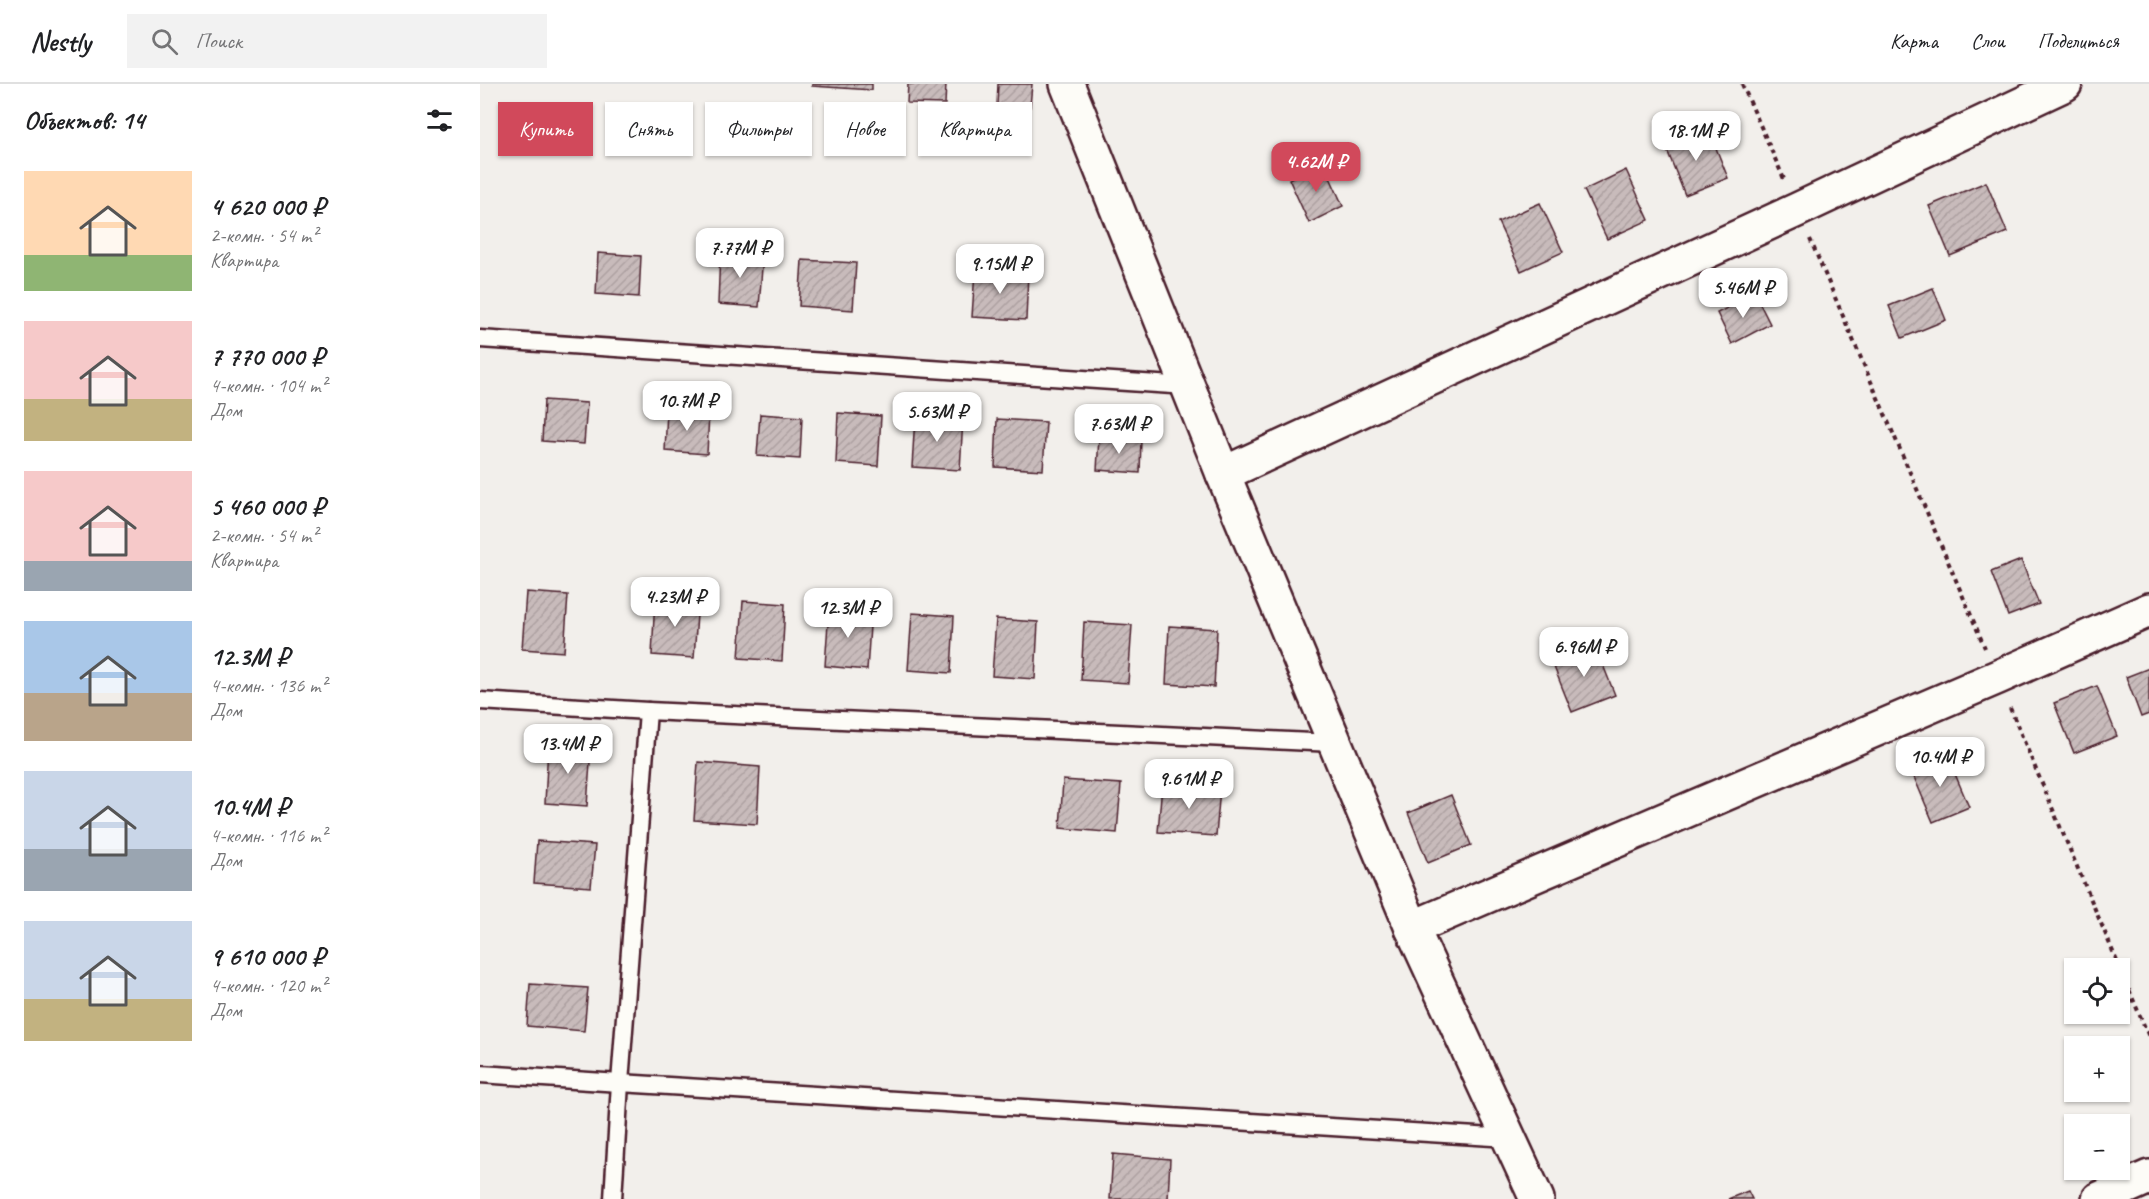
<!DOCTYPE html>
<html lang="ru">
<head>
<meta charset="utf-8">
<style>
	body { margin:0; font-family:Caveat,sans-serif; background:#f2f2f2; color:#202124; height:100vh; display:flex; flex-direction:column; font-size:22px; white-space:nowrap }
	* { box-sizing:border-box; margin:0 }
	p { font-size:20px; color:#757577 }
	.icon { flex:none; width:33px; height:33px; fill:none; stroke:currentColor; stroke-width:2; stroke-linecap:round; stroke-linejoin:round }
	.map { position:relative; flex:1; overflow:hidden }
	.sheet { display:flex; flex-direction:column; background:#fff; width:480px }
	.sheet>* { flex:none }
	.top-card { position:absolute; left:18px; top:18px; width:570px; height:54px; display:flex; gap:12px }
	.tools { position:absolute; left:1584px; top:874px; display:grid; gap:12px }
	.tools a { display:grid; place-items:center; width:66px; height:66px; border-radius:0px; background:#fff; box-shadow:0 2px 4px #0004; font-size:30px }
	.price { position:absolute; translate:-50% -51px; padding:0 14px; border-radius:12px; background:#fff; color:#222; font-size:20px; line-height:39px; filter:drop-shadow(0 2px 3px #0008) }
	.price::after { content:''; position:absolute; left:50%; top:36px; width:18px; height:14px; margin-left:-9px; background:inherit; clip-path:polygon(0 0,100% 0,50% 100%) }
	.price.active { background:#d1495b; color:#fff }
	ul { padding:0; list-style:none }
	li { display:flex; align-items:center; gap:18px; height:150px; padding:0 24px }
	li span { display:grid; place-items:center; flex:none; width:168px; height:120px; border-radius:0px; color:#555 }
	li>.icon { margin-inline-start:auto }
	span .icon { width:72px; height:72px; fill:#fffc; stroke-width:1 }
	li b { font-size:26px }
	h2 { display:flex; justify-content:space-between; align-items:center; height:72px; padding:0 24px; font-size:26px }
	.tag { padding:0 21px; border-radius:0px; background:#fff; box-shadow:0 2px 4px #0004; font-size:21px; line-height:54px }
	.tag.active { background:#d1495b; color:#fff }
	header { display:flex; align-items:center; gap:36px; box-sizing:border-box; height:84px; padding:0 30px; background:#fff; border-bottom:2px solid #e0e0e0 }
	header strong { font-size:28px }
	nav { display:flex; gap:33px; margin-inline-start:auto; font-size:21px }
	.search { width:420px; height:54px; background:#f2f2f2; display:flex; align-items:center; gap:15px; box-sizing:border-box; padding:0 21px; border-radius:0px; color:#757577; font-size:22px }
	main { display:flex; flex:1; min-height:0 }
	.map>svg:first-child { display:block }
	.building { fill:url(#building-hatch); stroke:#4a1f2b; stroke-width:1.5 }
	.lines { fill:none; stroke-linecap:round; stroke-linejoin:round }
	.lane-casing { stroke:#4a1f2b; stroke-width:21 }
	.street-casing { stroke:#4a1f2b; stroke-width:38 }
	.path { stroke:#4a1f2b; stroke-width:4; stroke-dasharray:4.5 4.5; stroke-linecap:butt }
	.lane { stroke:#fdfcf7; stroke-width:16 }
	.street { stroke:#fdfcf7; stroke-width:33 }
</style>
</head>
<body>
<header>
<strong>Nestly</strong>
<div class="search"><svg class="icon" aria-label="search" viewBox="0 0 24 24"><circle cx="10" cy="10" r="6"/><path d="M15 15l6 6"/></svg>Поиск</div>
<nav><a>Карта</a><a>Слои</a><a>Поделиться</a></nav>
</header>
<main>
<section class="sheet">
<h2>Объектов: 14<svg class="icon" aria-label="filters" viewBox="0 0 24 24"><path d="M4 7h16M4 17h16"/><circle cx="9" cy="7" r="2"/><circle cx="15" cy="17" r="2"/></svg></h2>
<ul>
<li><span style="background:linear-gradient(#ffd9b3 70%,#8fb573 0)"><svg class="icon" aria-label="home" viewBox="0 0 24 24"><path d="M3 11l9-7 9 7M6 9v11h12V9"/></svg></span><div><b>4 620 000 ₽</b><p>2-комн. · 54 m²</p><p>Квартира</p></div></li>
<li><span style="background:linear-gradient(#f6c9c9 65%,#c2b280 0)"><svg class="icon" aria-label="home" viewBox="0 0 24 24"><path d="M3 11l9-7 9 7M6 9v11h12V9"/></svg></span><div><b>7 770 000 ₽</b><p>4-комн. · 104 m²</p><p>Дом</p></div></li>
<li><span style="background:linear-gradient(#f6c9c9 75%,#9aa5b1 0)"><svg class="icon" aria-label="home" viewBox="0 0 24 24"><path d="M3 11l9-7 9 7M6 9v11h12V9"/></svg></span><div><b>5 460 000 ₽</b><p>2-комн. · 54 m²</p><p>Квартира</p></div></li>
<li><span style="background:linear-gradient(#a9c7e8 60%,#b9a48a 0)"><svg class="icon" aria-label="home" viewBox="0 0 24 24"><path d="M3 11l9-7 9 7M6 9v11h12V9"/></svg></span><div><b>12.3M ₽</b><p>4-комн. · 136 m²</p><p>Дом</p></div></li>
<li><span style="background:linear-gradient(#c9d6e8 65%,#9aa5b1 0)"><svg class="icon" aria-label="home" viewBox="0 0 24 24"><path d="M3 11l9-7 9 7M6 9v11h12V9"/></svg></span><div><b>10.4M ₽</b><p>4-комн. · 116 m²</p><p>Дом</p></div></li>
<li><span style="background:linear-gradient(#c9d6e8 65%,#c2b280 0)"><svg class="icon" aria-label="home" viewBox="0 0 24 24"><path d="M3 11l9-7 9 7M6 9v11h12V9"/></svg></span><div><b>9 610 000 ₽</b><p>4-комн. · 120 m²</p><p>Дом</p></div></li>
</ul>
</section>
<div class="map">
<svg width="1669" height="1115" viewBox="0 0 1669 1115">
	<defs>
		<pattern id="building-hatch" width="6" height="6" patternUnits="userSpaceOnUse" patternTransform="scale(1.5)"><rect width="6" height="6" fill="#c8bbbb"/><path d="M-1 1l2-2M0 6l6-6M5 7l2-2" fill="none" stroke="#ada0a1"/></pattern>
	</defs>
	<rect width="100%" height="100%" fill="#f2efeb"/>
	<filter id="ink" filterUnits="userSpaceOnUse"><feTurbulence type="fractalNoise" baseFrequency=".0167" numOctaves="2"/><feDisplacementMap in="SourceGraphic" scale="12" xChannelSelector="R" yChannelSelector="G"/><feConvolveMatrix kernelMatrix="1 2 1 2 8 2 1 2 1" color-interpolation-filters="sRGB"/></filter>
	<g filter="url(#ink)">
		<!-- building -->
		<g class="building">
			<path d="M332,0H392V6L332,2Z"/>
			<path d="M428,0H466L465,20L427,19Z"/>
			<path d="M518,0H552L550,23L517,21Z"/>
			<path d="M1228,44L1248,94L1205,111L1185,61Z"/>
			<path d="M843,78L863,122L829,139L809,95Z"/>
			<path d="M1146,86L1169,136L1127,155L1104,106Z"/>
			<path d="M1506,98L1527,148L1470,172L1449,122Z"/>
			<path d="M1060,119L1083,168L1041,187L1018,138Z"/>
			<path d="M240,168L283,171L279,223L238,220Z"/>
			<path d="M118,169L161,172L159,213L116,210Z"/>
			<path d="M322,176L376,179L373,226L319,222Z"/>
			<path d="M495,187L548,189L546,236L492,233Z"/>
			<path d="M1453,204L1466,236L1422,254L1409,222Z"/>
			<path d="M1275,210L1290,240L1252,260L1237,229Z"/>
			<path d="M64,316L107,319L104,360L62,357Z"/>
			<path d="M187,326L229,329L227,370L185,367Z"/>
			<path d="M358,329L401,332L398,382L356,379Z"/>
			<path d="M280,330L322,333L320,375L277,372Z"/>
			<path d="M435,332L483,335L480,386L432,383Z"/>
			<path d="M517,335L566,338L563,386L515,383Z"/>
			<path d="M619,353L661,355L660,389L617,386Z"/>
			<path d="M1541,476L1559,520L1528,532L1511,488Z"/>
			<path d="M46,508L88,511L84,568L42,565Z"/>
			<path d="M175,514L218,516L214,574L172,571Z"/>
			<path d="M263,517L305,520L302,577L259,574Z"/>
			<path d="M349,525L391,528L387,586L345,582Z"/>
			<path d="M432,529L474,532L471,589L428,586Z"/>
			<path d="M516,535L558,538L555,595L512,592Z"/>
			<path d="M604,538L652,541L648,599L601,596Z"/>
			<path d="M689,542L737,545L734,603L686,600Z"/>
			<path d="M1115,561L1135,611L1092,628L1072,578Z"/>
			<path d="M1669,584V630L1661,633L1646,593Z"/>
			<path d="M1617,602L1637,652L1594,669L1574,619Z"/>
			<path d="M68,661L111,664L107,722L65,719Z"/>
			<path d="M1467,671L1489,723L1453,738L1431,686Z"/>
			<path d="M218,678L280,683L277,740L214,736Z"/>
			<path d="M583,696L641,700L637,749L580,744Z"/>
			<path d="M682,700L740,704L736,752L678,748Z"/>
			<path d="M971,711L991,761L948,779L928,729Z"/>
			<path d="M57,757L115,761L111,803L54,799Z"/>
			<path d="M50,900L108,904L104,947L47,942Z"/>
			<path d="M633,1070L690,1075L688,1115H630Z"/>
			<path d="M1268,1107L1272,1115H1248Z"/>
		</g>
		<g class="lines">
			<!-- lane casing -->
			<g class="lane-casing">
				<g id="lane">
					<path d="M0,255L708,302"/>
					<path d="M0,617L168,627L854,659"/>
					<path d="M0,990L140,999L168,627"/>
					<path d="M133,1115L140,999L1029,1054"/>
				</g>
			</g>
			<!-- street casing -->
			<g class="street-casing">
				<g id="street">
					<path d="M587,0L743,390L932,844L1057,1115"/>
					<path d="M743,390L1317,126L1585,0"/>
					<path d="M932,844L1518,593L1669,526"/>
					<path d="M1619,1115L1669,1093"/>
				</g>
			</g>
			<!-- path -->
			<g class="path">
				<path d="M1262,0L1304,95"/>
				<path d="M1330,155L1505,564"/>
				<path d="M1530,624L1669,953"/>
			</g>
			<!-- lane -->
			<use href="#lane" class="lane"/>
			<!-- street -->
			<use href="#street" class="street"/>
		</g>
	</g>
</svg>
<div class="tools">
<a><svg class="icon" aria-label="locate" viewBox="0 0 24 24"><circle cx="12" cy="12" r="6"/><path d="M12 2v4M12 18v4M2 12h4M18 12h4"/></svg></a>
<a>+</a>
<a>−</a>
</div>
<b class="price" style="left:1216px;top:78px">18.1M ₽</b>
<b class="price active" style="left:836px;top:109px">4.62M ₽</b>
<b class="price" style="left:260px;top:195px">7.77M ₽</b>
<b class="price" style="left:520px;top:211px">9.15M ₽</b>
<b class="price" style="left:1263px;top:235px">5.46M ₽</b>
<b class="price" style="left:207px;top:348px">10.7M ₽</b>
<b class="price" style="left:457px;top:359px">5.63M ₽</b>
<b class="price" style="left:639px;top:371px">7.63M ₽</b>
<b class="price" style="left:195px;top:544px">4.23M ₽</b>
<b class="price" style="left:368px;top:555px">12.3M ₽</b>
<b class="price" style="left:1104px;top:594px">6.96M ₽</b>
<b class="price" style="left:88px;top:691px">13.4M ₽</b>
<b class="price" style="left:1460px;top:704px">10.4M ₽</b>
<b class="price" style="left:709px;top:726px">9.61M ₽</b>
<div class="top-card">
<a class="tag active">Купить</a>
<a class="tag">Снять</a>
<a class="tag">Фильтры</a>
<a class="tag">Новое</a>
<a class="tag">Квартира</a>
</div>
</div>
</main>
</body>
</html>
